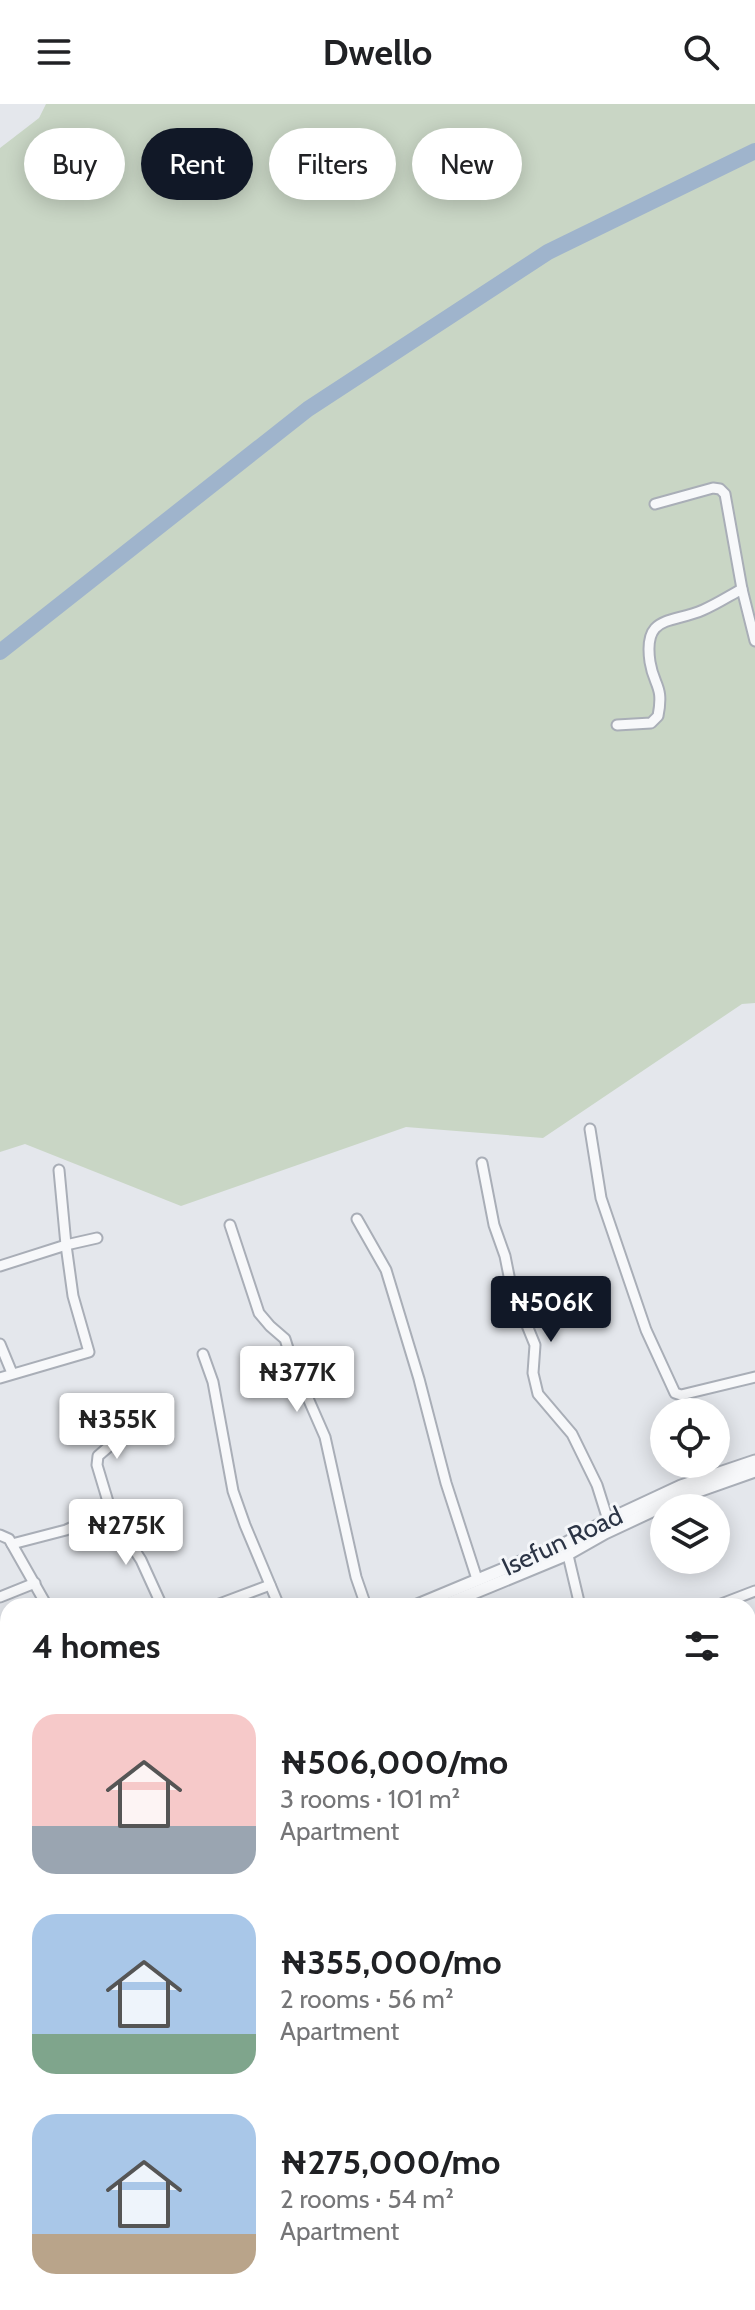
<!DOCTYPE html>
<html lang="en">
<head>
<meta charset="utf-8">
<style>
	body { margin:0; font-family:Cabin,sans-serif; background:#f2f2f2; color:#202124; height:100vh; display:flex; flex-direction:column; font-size:30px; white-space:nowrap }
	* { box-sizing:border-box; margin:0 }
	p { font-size:26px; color:#757577 }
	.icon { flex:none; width:44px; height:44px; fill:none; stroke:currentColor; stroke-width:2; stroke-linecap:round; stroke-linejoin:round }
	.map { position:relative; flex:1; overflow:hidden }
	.panel { position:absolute; left:0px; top:1494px; width:756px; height:712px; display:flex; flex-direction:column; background:#fff; border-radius:24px 24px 0 0; box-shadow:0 4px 20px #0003 }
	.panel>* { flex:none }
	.top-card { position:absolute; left:24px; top:24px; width:708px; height:72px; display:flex; gap:16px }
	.controls { position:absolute; left:650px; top:1294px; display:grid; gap:16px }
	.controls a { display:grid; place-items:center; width:80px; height:80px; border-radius:50%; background:#fff; box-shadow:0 4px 20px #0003; font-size:40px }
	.price { position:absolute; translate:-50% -68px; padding:0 18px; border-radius:8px; background:#fff; color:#222; font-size:26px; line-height:52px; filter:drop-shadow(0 2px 4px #0008) }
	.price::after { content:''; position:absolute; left:50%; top:48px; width:24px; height:18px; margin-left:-12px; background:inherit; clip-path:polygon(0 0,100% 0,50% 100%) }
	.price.on { background:#111827; color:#fff }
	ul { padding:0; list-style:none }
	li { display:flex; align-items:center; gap:24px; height:200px; padding:0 32px }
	li span { display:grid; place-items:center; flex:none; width:224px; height:160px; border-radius:24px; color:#555 }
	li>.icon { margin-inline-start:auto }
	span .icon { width:96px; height:96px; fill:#fffc; stroke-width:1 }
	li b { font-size:34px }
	h2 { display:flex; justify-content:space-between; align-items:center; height:96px; padding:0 32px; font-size:34px }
	.pill { padding:0 28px; border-radius:36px; background:#fff; box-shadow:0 4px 20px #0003; font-size:28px; line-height:72px }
	.pill.on { background:#111827; color:#fff }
	header { display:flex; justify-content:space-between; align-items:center; height:104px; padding:0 32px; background:#fff; font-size:36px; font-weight:700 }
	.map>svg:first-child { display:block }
	.green { fill:#c9d6c5 }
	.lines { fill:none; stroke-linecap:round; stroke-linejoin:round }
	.river { stroke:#9fb4cc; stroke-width:16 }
	.minor-casing { stroke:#a9aeb7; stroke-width:13 }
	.tertiary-casing { stroke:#a9aeb7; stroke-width:15 }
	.minor { stroke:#f7f8fa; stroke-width:9 }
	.tertiary { stroke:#f7f8fa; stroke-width:11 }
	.labels { text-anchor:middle; stroke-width:6; stroke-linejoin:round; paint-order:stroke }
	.street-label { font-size:26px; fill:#2b3445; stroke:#f4f6f9 }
</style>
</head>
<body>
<header><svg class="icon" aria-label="menu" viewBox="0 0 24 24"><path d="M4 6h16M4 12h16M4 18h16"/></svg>Dwello<svg class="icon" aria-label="search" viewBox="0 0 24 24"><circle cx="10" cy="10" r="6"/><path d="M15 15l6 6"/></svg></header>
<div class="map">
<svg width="755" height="2206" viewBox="0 0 755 2206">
	<rect width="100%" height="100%" fill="#e4e7ec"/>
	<!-- green -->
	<path class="green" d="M46,0H755V899L742,900L543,1034L406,1023L181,1102L25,1040L0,1048V44L39,14Z"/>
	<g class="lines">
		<!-- river -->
		<path class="river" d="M0,548L308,305L548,148L755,47"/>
		<!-- minor casing -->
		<g class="minor-casing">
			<g id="minor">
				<path d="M655,400L713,384L720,385L725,390L742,485"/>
				<path d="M617,621L651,619L658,612C664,581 654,583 650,558C643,510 671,520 703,506C717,500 729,492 742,485L755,537"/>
				<path d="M590,1025L601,1094L646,1226L675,1289L681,1291L755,1273"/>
				<path d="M482,1059L494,1121L505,1152L511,1182L535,1241L533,1269L538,1290L572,1330L597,1381L608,1416"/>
				<path d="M357,1115L386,1166L419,1275L446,1379L477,1475"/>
				<path d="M230,1121L259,1209L270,1222L285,1235L293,1260L325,1333L356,1473L366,1502"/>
				<path d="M0,1162L66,1141L97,1134"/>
				<path d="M0,1240L12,1269"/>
				<path d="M203,1250L213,1278L233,1387L245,1421L279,1502"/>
				<path d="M0,1274L89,1248L73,1192L66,1141L59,1066"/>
				<path d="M111,1309L113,1339L98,1352L97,1361L112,1411L141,1456L162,1502"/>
				<path d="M0,1431L9,1435L47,1502"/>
				<path d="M12,1440L66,1426L97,1412L112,1411"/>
				<path d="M567,1447L580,1502"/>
				<path d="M0,1493L35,1479"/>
				<path d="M214,1502L270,1481"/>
				<path d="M716,1502L755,1487"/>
				<path d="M0,1755L8,1771"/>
				<path d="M748,1967L755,1965"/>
				<path d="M0,2024L8,2011"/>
				<path d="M0,2039L8,2046"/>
				<path d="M748,2077L755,2075"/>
				<path d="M0,2182L8,2189"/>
				<path d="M19,2198L28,2206"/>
				<path d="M187,2198L197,2206"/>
				<path d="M237,2206L244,2198"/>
				<path d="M380,2206L388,2198"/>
				<path d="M516,2206L524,2198"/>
				<path d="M724,2206L746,2198"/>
			</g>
		</g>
		<!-- tertiary casing -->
		<g class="tertiary-casing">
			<g id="tertiary">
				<path d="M415,1502L566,1439L608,1416L681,1382L755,1357"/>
				<path d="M442,1502L568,1450L605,1429L684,1392L755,1367"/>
				<path d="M0,1808L8,1796"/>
				<path d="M0,1834L8,1823"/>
			</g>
		</g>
		<!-- minor -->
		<use href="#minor" class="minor"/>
		<!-- tertiary -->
		<use href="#tertiary" class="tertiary"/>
	</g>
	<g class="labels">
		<!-- street labels -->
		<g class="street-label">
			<text transform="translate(562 1437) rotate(-25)" y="9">Isefun Road</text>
		</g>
	</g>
</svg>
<div class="controls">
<a><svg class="icon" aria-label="locate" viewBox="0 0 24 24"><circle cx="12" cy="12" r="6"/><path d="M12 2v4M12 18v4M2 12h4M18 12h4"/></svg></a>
<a><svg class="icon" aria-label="layers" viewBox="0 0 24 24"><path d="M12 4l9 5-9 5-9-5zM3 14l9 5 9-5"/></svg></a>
</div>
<b class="price on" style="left:551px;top:1240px">₦506K</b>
<b class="price" style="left:297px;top:1310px">₦377K</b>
<b class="price" style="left:117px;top:1357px">₦355K</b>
<b class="price" style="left:126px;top:1463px">₦275K</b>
<div class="top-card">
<a class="pill">Buy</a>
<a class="pill on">Rent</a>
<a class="pill">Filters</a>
<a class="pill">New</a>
</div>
<section class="panel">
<h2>4 homes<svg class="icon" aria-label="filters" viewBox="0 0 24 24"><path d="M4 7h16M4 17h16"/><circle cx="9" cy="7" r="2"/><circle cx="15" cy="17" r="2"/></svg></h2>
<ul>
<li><span style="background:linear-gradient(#f6c9c9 70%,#9aa5b1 0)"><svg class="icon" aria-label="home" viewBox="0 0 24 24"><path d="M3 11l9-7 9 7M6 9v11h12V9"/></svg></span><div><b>₦506,000/mo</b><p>3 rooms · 101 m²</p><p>Apartment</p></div></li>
<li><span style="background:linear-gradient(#a9c7e8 75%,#7fa58c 0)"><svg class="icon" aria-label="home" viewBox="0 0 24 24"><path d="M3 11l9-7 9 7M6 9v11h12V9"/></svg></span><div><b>₦355,000/mo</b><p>2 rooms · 56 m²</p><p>Apartment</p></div></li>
<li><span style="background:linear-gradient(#a9c7e8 75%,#b9a48a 0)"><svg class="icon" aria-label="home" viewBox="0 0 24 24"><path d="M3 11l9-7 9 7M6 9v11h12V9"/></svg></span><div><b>₦275,000/mo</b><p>2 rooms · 54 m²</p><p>Apartment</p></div></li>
</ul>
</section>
</div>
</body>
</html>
